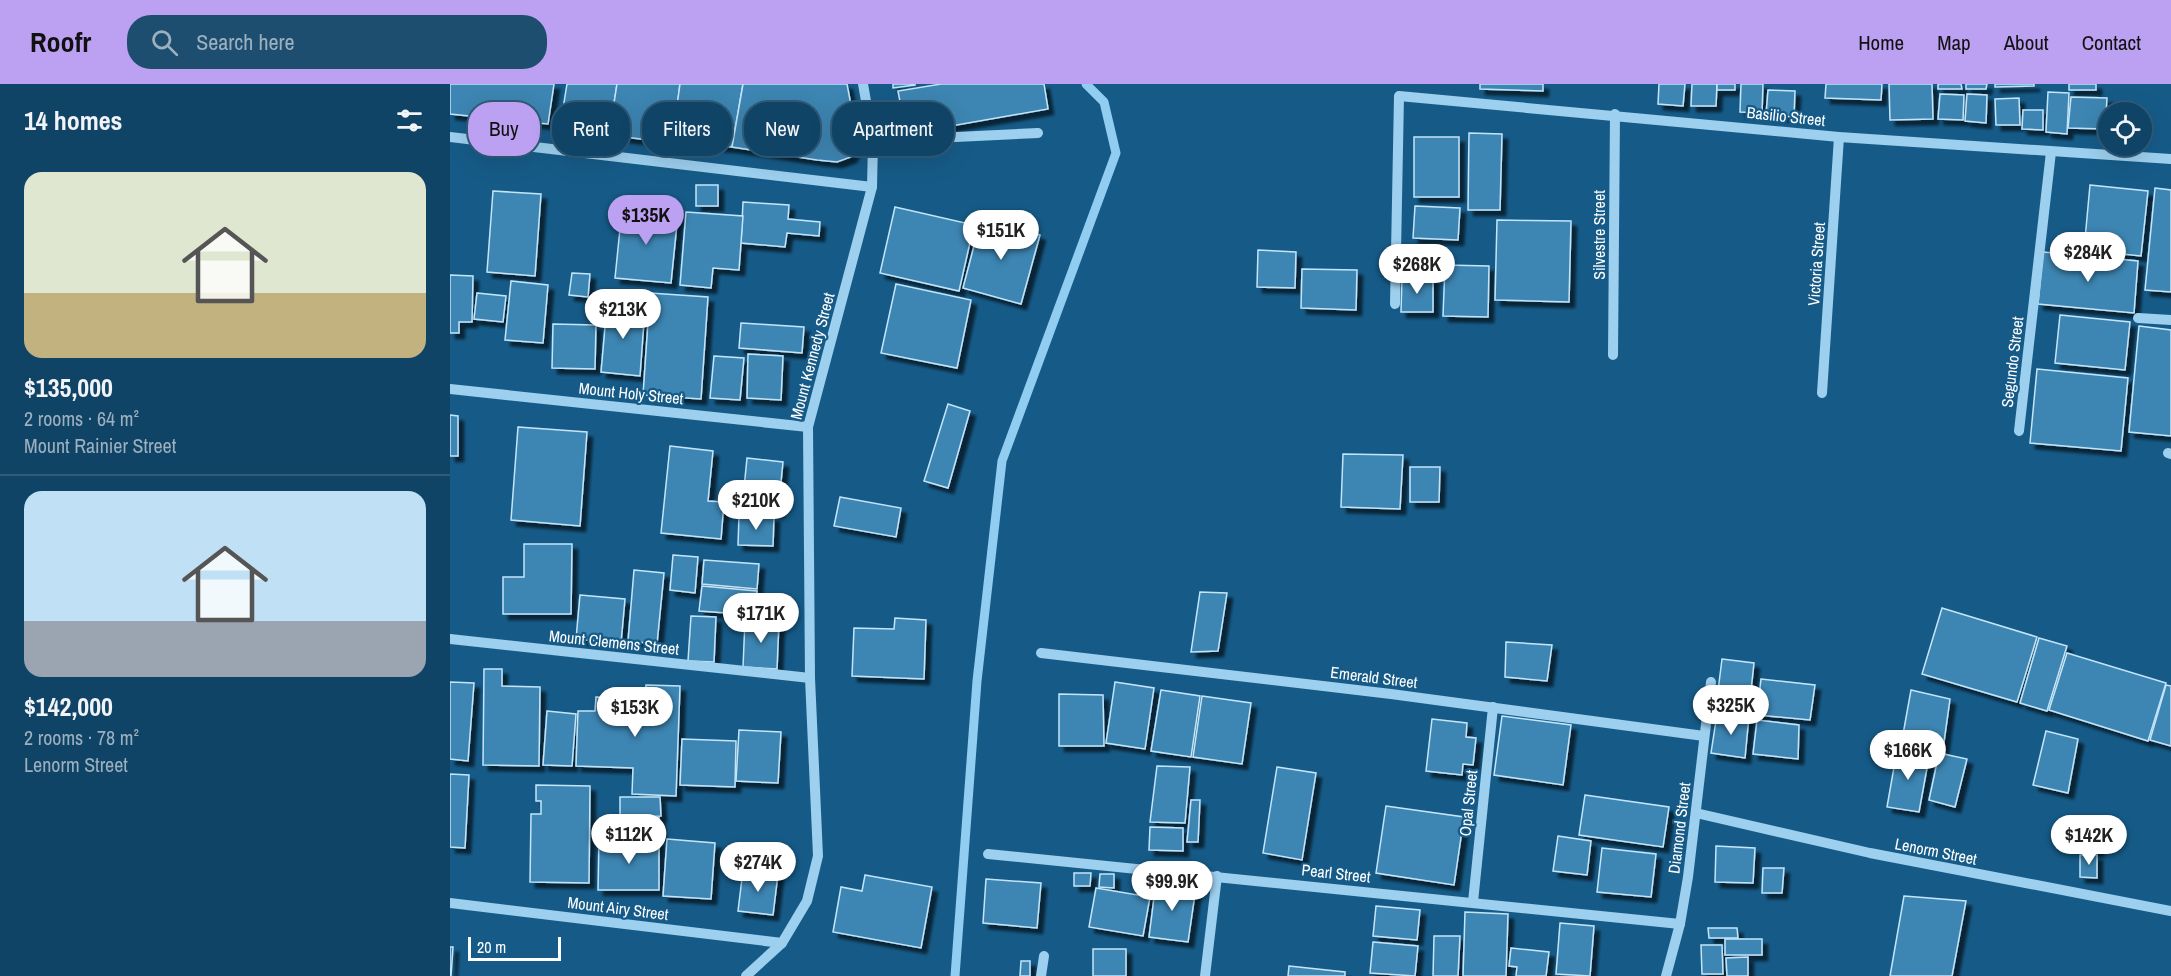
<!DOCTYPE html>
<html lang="en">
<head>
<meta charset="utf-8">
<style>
	body { margin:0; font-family:"Archivo Narrow",sans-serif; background:#1e4e6f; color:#f1f3f6; height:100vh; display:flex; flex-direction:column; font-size:22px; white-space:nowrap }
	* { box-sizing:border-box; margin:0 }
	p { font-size:20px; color:#9cb0bf }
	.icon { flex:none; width:33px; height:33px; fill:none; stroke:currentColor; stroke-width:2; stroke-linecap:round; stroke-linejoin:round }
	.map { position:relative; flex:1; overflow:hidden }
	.sheet { display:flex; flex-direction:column; background:#104466; width:450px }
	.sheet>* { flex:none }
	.top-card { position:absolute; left:18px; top:18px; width:570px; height:54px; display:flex; gap:12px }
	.fabs { position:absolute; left:1648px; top:18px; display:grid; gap:12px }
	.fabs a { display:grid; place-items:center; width:54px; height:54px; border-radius:50%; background:#104466; box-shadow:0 6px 24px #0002,0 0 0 2px #305c7a; font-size:30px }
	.scale { position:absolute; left:18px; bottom:15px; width:93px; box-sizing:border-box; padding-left:6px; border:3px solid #fff; border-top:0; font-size:16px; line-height:21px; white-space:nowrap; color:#fff; -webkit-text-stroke:4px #165b88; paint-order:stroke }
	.price { position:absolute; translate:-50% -51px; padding:0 14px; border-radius:21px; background:#fff; color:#222; font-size:20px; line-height:39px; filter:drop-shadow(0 2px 3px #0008) }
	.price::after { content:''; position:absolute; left:50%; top:36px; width:18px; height:14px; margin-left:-9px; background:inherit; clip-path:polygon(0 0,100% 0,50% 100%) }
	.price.active { background:#bca0f2; color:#111 }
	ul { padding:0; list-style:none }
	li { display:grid; align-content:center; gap:12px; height:318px; padding:0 24px }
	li+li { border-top:2px solid #305c7a }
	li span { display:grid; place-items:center; height:186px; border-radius:18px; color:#555 }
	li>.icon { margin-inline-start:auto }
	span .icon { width:108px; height:108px; fill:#fffc; stroke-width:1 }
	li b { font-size:26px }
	h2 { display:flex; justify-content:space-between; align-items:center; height:72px; padding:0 24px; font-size:26px }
	.tag { padding:0 21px; border-radius:24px; background:#104466; box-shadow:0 6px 24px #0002,0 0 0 2px #305c7a; font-size:21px; line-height:54px }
	.tag.active { background:#bca0f2; color:#111 }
	header { display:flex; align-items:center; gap:36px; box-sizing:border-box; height:84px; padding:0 30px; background:#bca0f2; color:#111 }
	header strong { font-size:28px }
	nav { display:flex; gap:33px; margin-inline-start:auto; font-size:21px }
	.search { width:420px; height:54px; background:#1e4e6f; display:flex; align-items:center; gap:15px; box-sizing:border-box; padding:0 21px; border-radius:24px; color:#9cb0bf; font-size:22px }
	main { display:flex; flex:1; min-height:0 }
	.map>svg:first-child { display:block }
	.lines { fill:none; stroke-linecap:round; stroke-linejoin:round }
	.stream { stroke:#90cdf1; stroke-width:9 }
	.building { fill:#3e85b2; stroke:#c3e5fa; stroke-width:1.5; filter:url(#shadow) }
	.minor { stroke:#9dcfee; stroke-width:10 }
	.labels { text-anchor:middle; stroke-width:4.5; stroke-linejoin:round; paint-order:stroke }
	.street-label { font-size:16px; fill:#fff; stroke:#165b88 }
</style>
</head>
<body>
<header>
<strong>Roofr</strong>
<div class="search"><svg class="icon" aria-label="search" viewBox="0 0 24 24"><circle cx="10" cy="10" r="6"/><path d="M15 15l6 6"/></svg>Search here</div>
<nav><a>Home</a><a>Map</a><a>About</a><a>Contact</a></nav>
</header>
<main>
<section class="sheet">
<h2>14 homes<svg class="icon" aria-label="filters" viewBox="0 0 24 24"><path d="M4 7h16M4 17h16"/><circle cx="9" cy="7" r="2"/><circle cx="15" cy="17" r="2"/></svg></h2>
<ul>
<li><span style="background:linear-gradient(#dfe7d0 65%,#c2b280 0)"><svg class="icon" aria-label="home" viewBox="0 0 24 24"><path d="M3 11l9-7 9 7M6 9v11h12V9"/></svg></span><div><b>$135,000</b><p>2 rooms · 64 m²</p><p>Mount Rainier Street</p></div></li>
<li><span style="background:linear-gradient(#bfe0f5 70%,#9aa5b1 0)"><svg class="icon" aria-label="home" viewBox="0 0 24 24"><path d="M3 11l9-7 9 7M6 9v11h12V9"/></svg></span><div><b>$142,000</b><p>2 rooms · 78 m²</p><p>Lenorm Street</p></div></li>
</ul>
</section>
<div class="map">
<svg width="1721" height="892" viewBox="0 0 1721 892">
	<defs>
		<filter id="shadow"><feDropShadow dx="5.5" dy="5.5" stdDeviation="1.5" flood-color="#0009"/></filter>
	</defs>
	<rect width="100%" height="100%" fill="#165b88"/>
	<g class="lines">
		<!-- stream -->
		<path class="stream" d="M505,892L527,597L552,377L666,69L654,18L636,0"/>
	</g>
	<!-- building -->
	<g class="building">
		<path d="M0,0H104L98,40L0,30Z"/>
		<path d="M117,0H167L159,51L110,43Z"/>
		<path d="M167,0H230L222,59L159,51Z"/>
		<path d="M230,0H293L282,63L222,59Z"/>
		<path d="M293,0H397L406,47V63L401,73L387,78L367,76L282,63Z"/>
		<path d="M443,0H465V1L443,4Z"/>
		<path d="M491,0H594L598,25L456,50L448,7Z"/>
		<path d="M1030,0H1093V7L1030,5Z"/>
		<path d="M1209,0H1235L1233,22L1208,20Z"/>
		<path d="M1242,0H1267L1266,22H1241Z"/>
		<rect x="1267" y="0" width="18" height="6"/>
		<path d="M1291,0H1313L1312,29L1290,28Z"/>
		<path d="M1376,0H1432L1431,16L1375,14Z"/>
		<path d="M1439,0H1482L1483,35L1440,36Z"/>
		<path d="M1488,0H1511L1512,5H1488Z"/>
		<path d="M1516,0H1537L1536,5H1516Z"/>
		<path d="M1545,0H1584V2L1545,3Z"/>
		<rect x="1619" y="0" width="27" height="6"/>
		<path d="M1318,6L1345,7L1344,33L1316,31Z"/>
		<path d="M1598,8L1619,9L1617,50L1596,48Z"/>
		<path d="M1490,10L1514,11L1513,36L1488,35Z"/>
		<path d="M1517,10L1537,11L1536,39L1515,37Z"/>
		<path d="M1621,13L1657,14L1655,45L1618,44Z"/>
		<path d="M1569,14L1570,41H1546L1545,15Z"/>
		<path d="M1573,26H1593V46L1572,45Z"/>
		<path d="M1019,49L1052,50L1050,126H1018Z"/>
		<rect x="964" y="53" width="45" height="60"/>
		<rect x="246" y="101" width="22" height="21"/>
		<path d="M1640,101L1698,107L1691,172L1634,166Z"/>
		<path d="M1705,104L1721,106V208L1695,206Z"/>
		<path d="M43,107L91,110L85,192L37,188Z"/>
		<path d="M293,118L339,121L338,135L370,138L369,152L337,149L335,163L291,159Z"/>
		<path d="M965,122L1010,124L1008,156L963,154Z"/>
		<path d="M445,123L524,141L509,207L430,189Z"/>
		<path d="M172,125L228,130L221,199L165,194Z"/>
		<path d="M236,128L293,132L289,186L263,184L261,204L230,201Z"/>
		<path d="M531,135L590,151L571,220L513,204Z"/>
		<path d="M1047,136L1121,137L1119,218L1045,216Z"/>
		<path d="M808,166L846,168L845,204L807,203Z"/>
		<path d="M1593,168L1688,177L1684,229L1588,220Z"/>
		<path d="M995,181L1039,182L1038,233L993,232Z"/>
		<path d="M852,185L907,186L906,226L851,224Z"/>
		<path d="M122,189L140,190L138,213L119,211Z"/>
		<path d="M0,191L23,192L22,238H9V249H0Z"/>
		<path d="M952,193L983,194V228H951Z"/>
		<path d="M61,197L98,201L93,259L55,256Z"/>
		<path d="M446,200L521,216L507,284L431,269Z"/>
		<path d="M27,209L56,212L53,238L24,235Z"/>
		<path d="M200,209L258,213L251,315L193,311Z"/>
		<path d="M157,221L195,224L190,292L151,288Z"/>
		<path d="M1610,231L1680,238L1675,286L1605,279Z"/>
		<path d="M291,239L354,243L352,269L289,264Z"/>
		<path d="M103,240L146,241L145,285L102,284Z"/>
		<path d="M1689,242L1721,246V352L1679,348Z"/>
		<path d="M298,270L333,272L331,316L297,314Z"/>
		<path d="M264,272L294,274L290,316L260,314Z"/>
		<path d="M1587,285L1678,294L1671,367L1580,359Z"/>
		<path d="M498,320L520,327L498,404L474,397Z"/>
		<path d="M0,331L8,332V372H0Z"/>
		<path d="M68,343L137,348L130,442L61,436Z"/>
		<path d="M220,362L263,367L258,417L274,418L271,455L211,449Z"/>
		<path d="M893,370L953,371L950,425L891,423Z"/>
		<path d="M297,374L333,378L328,428L292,424Z"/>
		<path d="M960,383H990L989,418H960Z"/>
		<path d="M390,413L451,424L446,453L384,442Z"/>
		<path d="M289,432L324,433L323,462L288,461Z"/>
		<path d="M74,460H122L121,530H53V493H74Z"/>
		<path d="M223,471L248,473L245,509L220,506Z"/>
		<path d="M254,476L309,480L307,505L252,500Z"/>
		<path d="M184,486L214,489L207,560L178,557Z"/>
		<path d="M252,502L307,507L305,531L249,527Z"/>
		<path d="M750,508L777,509L768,567L741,568Z"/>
		<path d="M130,511L175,515L171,559L126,555Z"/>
		<path d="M1492,524L1587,553L1567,618L1472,590Z"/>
		<path d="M241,532L266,533L264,578L238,577Z"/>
		<path d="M445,534L476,536L474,595L402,592L404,544L444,545Z"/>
		<path d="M295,536L329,538L327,585L293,583Z"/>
		<path d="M1589,554L1617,562L1597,627L1570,619Z"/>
		<path d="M1056,558L1102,561L1097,597L1055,593Z"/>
		<path d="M1617,569L1716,599L1698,657L1599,626Z"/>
		<path d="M1272,575L1304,579L1299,625L1266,623Z"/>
		<path d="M34,585H52V602L90,603L89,682L33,681Z"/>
		<path d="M1311,595L1365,601L1360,636L1307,631Z"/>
		<path d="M0,598L24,599L18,677L0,675Z"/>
		<path d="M665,598L704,604L695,665L656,659Z"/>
		<path d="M196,601L230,602L226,712L182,710L183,684L126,682L128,627H145L146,613L195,615Z"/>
		<path d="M1716,601L1721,602V662L1700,656Z"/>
		<path d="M711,606L750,612L741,673L701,667Z"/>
		<path d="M1461,606L1500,615L1493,665L1452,656Z"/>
		<path d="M609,610L653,611L654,662H609Z"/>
		<path d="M752,612L801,619L792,680L743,673Z"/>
		<path d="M97,627L126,630L122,682L93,681Z"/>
		<path d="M1267,630L1299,632L1295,674L1261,669Z"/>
		<path d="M1052,632L1121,641L1113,701L1044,691Z"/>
		<path d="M982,635L1017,639L1016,653L1026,654L1023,681L1013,680L1012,691L976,687Z"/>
		<path d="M1307,636L1349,641L1348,675L1303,670Z"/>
		<path d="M289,646L331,648L328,699L286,697Z"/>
		<path d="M1596,647L1628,655L1618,709L1583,701Z"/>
		<path d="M232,655L286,657L285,703L230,701Z"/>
		<path d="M1447,666L1479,673L1469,728L1437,723Z"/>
		<path d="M1489,669L1517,675L1505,723L1479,716Z"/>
		<path d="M707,682L740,683L735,739L700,738Z"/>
		<path d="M827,683L866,689L852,776L813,769Z"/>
		<path d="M0,690L19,691L15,764L0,763Z"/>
		<path d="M86,701L140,702L139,799L80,798L81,730H91V717H86Z"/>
		<path d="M1135,711L1219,723L1213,763L1129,751Z"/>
		<path d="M170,713H210L211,732L170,733Z"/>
		<path d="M741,716H750L748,758H737Z"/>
		<path d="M936,722L1014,733L1004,801L926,789Z"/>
		<path d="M209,733L210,752L170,753L169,734Z"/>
		<path d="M700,743L733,744V767L699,766Z"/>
		<path d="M1108,752L1141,757L1137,791L1103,787Z"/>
		<path d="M1638,753L1648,754V767H1638Z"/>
		<path d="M149,755L209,756V806H148Z"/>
		<path d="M217,755L265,759L261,815L213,812Z"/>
		<path d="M1266,762L1305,764L1303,799L1265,798Z"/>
		<path d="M1152,764L1206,770L1201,813L1147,808Z"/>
		<path d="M1630,771H1647V794L1630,793Z"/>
		<path d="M1313,784H1334L1332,809H1312Z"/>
		<path d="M293,786L328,790L323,831L288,827Z"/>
		<path d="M624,789H641L640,802H624Z"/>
		<path d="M650,790H664V804L649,803Z"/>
		<path d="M415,791L482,803L471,864L383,848L391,803L412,807Z"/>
		<path d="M536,795L591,799L587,844L533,839Z"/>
		<path d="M706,798L746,803L738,858L699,853Z"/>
		<path d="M646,804L700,813L693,852L639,843Z"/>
		<path d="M1454,812L1516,817L1502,892H1440Z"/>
		<path d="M926,822L970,826L967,856L923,852Z"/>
		<path d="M1015,828L1058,830L1056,892H1013Z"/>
		<path d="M1110,839L1144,842L1140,892L1106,890Z"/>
		<path d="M1258,844H1287L1288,854H1259Z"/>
		<path d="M984,852H1010L1008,892H983Z"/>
		<rect x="1275" y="855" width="37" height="16"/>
		<path d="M923,858L968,862L965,892L920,889Z"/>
		<path d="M1251,861H1272L1273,890H1252Z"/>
		<path d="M0,863H3L1,892H0Z"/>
		<path d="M1061,864L1099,868L1096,892H1066L1067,883L1059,882Z"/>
		<rect x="643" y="865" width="33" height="27"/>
		<path d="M1298,873V892H1277L1276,874Z"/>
		<path d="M571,877H580V892H570Z"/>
		<path d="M839,882L895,888V892H838Z"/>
	</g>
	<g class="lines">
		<!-- minor -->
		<g class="minor">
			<path d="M0,53L422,103"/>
			<path d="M423,57L588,49"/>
			<path d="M945,220L949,12L1389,53L1721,75"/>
			<path d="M1688,234L1721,236"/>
			<path d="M1163,271L1165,30"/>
			<path d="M0,305L358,343"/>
			<path d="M1372,309L1389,53"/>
			<path d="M1569,347L1601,68"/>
			<path d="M1718,369L1721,370"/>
			<path d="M0,555L360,594"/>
			<path d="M591,569L941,610L1254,652"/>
			<path d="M1246,729L1420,769L1721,827"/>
			<path d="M538,770L1230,840"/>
			<path d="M1023,818L1043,623"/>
			<path d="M0,819L332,859"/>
			<path d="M296,892L332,859L357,817L368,772L360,594L358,343L422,103L423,57L413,0"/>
			<path d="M591,892L594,872"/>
			<path d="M755,892L767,792"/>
			<path d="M1216,892L1230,840L1238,793L1261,598"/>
		</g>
	</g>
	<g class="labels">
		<!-- street labels -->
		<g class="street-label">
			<text transform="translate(1336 32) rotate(6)" y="6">Basilio Street</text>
			<text transform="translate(1149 151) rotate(-90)" y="6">Silvestre Street</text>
			<text transform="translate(1366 180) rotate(-86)" y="6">Victoria Street</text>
			<text transform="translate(362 272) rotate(-75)" y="6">Mount Kennedy Street</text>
			<text transform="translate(1562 278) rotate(-83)" y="6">Segundo Street</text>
			<text transform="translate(181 309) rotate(6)" y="6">Mount Holy Street</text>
			<text transform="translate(164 558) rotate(6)" y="6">Mount Clemens Street</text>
			<text transform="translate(924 593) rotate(7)" y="6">Emerald Street</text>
			<text transform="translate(1018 719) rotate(-84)" y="6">Opal Street</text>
			<text transform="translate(1229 744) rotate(-83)" y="6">Diamond Street</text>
			<text transform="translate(1486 767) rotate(11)" y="6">Lenorm Street</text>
			<text transform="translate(886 789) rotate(6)" y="6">Pearl Street</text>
			<text transform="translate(168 824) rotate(7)" y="6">Mount Airy Street</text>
		</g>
	</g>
</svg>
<div class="fabs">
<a><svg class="icon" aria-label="locate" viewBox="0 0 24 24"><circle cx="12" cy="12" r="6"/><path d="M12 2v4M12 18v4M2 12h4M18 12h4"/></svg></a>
</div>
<div class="scale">20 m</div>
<b class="price active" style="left:196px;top:162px">$135K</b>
<b class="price" style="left:551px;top:177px">$151K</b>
<b class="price" style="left:1638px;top:199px">$284K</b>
<b class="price" style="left:967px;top:211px">$268K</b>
<b class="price" style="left:173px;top:256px">$213K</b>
<b class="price" style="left:306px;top:447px">$210K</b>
<b class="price" style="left:311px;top:560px">$171K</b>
<b class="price" style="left:1281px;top:652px">$325K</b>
<b class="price" style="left:185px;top:654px">$153K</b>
<b class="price" style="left:1458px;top:697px">$166K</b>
<b class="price" style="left:179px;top:781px">$112K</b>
<b class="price" style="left:1639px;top:782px">$142K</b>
<b class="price" style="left:308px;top:809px">$274K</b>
<b class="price" style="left:722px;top:828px">$99.9K</b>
<div class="top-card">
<a class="tag active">Buy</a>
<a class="tag">Rent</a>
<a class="tag">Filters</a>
<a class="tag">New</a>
<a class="tag">Apartment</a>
</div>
</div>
</main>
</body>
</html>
